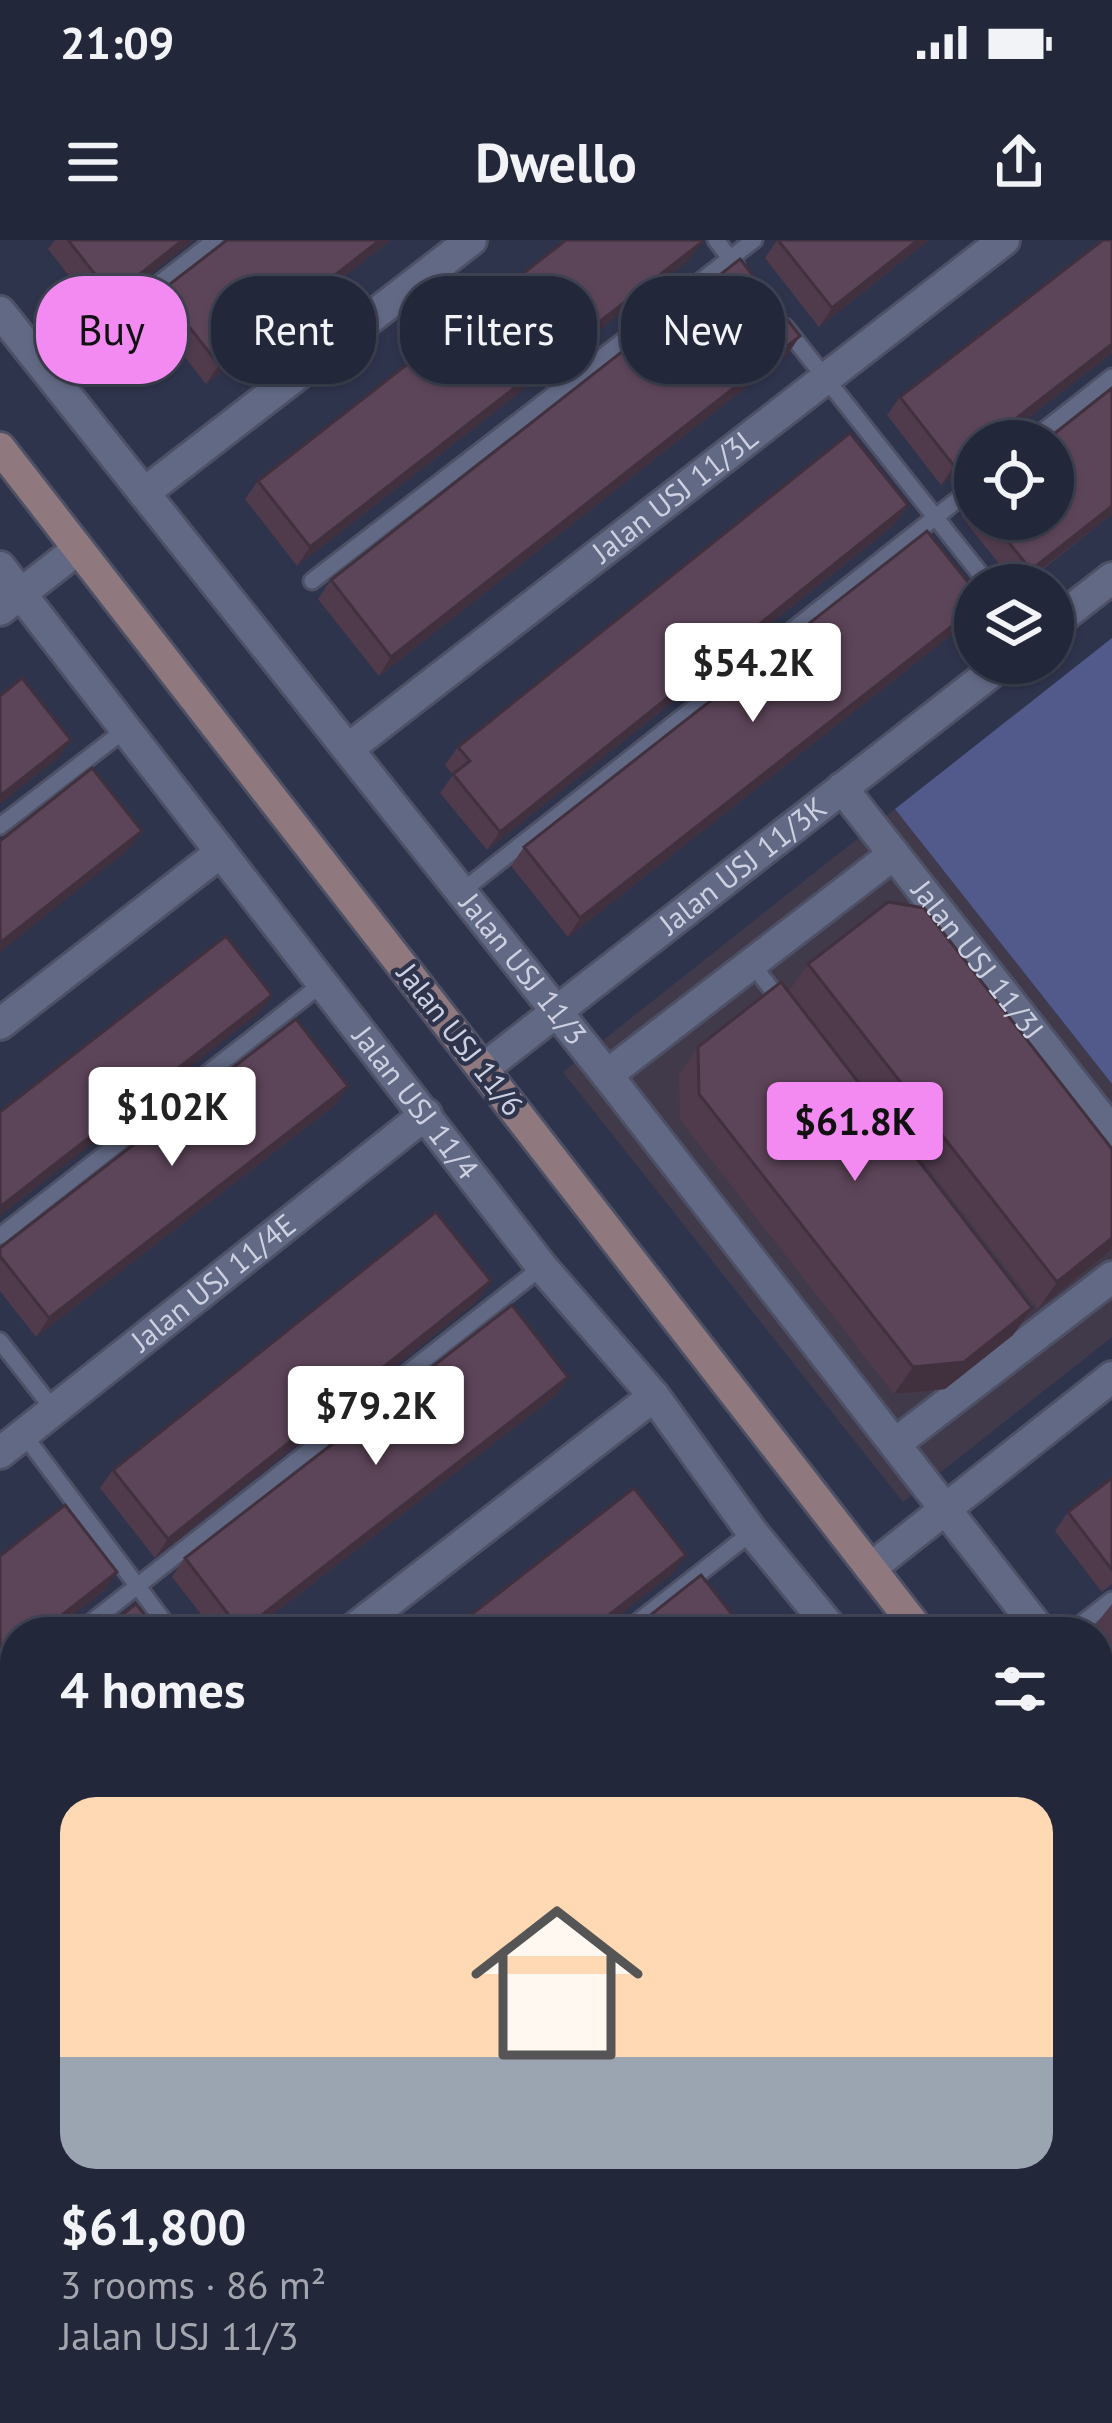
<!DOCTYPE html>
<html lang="en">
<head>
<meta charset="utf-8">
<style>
	body { margin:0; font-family:"PT Sans",sans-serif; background:#2f3345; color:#f1f3f6; height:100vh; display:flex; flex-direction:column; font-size:45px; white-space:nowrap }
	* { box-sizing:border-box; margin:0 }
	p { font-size:39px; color:#a3a5af }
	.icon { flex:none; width:66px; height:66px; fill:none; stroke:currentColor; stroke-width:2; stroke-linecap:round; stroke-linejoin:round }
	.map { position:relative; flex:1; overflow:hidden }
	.side { position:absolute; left:0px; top:1377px; width:1113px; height:807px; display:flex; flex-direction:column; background:#23273a; border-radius:48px 48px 0 0; box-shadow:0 3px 9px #0004,0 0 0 3px #404454 }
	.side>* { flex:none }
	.banner { position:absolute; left:36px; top:36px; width:1041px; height:108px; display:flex; gap:24px }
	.fabs { position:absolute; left:954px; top:180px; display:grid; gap:24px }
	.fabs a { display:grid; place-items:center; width:120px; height:120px; border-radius:50%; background:#23273a; box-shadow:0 3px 9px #0004,0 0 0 3px #404454; font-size:60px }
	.price { position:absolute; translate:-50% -102px; padding:0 27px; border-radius:12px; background:#fff; color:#222; font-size:39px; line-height:78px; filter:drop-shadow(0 3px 6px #0008) }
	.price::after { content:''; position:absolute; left:50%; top:72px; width:36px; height:27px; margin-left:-18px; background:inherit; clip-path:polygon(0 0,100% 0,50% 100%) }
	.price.current { background:#f28af2; color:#111 }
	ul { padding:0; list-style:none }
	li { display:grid; align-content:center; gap:24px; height:636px; padding:0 60px }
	li span { display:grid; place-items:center; height:372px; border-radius:36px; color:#555 }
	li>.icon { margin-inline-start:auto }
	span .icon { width:216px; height:216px; fill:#fffc; stroke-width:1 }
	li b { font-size:51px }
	h2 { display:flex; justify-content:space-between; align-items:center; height:144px; padding:0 60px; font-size:51px }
	.tag { padding:0 42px; border-radius:48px; background:#23273a; box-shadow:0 3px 9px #0004,0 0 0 3px #404454; font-size:42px; line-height:108px }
	.tag.current { background:#f28af2; color:#111 }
	.status { display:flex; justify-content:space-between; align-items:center; height:84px; padding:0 60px; background:#23273a; direction:ltr }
	.status svg { height:33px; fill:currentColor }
	header { display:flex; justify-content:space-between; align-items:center; height:156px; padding:0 60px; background:#23273a; font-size:54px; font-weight:600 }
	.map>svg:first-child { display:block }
	.commercial { fill:#413a4b }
	.green { fill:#525a8b }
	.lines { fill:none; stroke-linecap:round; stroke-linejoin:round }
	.lane-casing { stroke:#4e5166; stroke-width:21 }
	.street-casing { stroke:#4e5166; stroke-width:36 }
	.secondary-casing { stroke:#4e5166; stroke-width:36 }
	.lane { stroke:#626984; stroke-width:15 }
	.street { stroke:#626984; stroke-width:30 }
	.secondary { stroke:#90797e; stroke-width:30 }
	.wall { fill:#503b4d }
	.shaded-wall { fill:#41303e }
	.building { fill:#5d4559; stroke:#41303e; stroke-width:3 }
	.labels { text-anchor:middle; stroke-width:9; stroke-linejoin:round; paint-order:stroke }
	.street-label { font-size:30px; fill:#cdd0e0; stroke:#2f344d }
</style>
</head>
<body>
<div class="status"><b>21:09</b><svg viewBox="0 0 49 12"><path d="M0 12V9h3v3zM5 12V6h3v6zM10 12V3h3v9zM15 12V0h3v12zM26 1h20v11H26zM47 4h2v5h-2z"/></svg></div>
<header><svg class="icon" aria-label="menu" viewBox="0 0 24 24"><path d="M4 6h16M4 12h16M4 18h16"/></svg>Dwello<svg class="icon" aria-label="share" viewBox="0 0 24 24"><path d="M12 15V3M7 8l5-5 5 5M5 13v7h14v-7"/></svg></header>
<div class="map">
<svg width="1112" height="2183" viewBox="0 0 1112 2183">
	<rect width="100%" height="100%" fill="#2f344d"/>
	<!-- commercial -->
	<path class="commercial" d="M895,569L1112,844V1097L903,1262L563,832Z"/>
	<!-- green -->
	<g class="green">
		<path d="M1112,398V844L895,569Z"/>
		<path d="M0,1670L15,1689V2027L0,2039Z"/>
	</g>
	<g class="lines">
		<!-- lane casing -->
		<g class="lane-casing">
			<g id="lane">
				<path d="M716,0L736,26"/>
				<path d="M785,87L989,345"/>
				<path d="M47,131L215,0"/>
				<path d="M1031,201L1112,137"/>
				<path d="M312,341L754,0"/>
				<path d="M0,586L126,489"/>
				<path d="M461,652L975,246"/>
				<path d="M752,724L783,764"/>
				<path d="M0,996L323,743"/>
				<path d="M0,1101L54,1170"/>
				<path d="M24,1195L172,1392"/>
				<path d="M79,1392L542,1027"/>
				<path d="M625,1392L752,1292"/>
				<path d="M1071,1392L1112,1360"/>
				<path d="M0,1454L15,1442"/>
				<path d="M1098,1856L1112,1845"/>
				<path d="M75,2169L86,2183"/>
				<path d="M160,2183L178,2169"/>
				<path d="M680,2183L698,2169"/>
			</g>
		</g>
		<!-- street casing -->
		<g class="street-casing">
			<g id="street">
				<path id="s1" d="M0,72L607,835L1041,1392"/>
				<path d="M144,253L471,0"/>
				<path id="s2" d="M0,327L542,1027L654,1156L752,1292L834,1392"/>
				<path d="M0,370L78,309"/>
				<path d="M1053,384L1112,338"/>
				<path id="s3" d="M348,509L1004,0"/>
				<path id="s4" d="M842,548L1112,892"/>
				<path d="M0,784L221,612"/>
				<path id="s5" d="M483,829L1003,423"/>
				<path d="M607,835L894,614"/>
				<path d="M896,1203L1112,1037"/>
				<path id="s6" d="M0,1213L426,874"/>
				<path d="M871,1328L1112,1137"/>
				<path d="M350,1392L654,1156"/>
				<path d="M1098,1466L1112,1484"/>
				<path d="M0,1612L15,1631"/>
				<path d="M1098,1729L1112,1747"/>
				<path d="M1098,2039L1112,2029"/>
				<path d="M0,2100L15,2088"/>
				<path d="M407,2183L425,2169"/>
				<path d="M911,2183L930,2169"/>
			</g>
		</g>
		<!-- secondary casing -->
		<g class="secondary-casing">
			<g id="secondary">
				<path d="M0,208L920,1392"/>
				<path d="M1098,1620L1112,1638"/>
			</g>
		</g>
		<!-- lane -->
		<use href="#lane" class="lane"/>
		<!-- street -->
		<use href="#street" class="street"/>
		<!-- secondary -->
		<use href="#secondary" class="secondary"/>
	</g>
	<!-- wall -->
	<g class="wall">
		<path d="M55,0H194L99,74L48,9Z"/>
		<path d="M227,0H391L206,144L148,70L161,51Z"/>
		<path d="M777,0H929L819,87L765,18Z"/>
		<path d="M689,20L297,326L245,259L258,241Z"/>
		<path d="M800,96L787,115L379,436L318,359L331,340Z"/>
		<path d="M1112,113L998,201H975V219L941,245L887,175L900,157Z"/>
		<path d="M1112,148V274L1023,345H1016L961,276L975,257V279H1053Z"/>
		<path d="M908,265L895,284L487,610L440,553L453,535L445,525L458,507Z"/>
		<path d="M975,351V373L970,380L568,697L511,626L524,607Z"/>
		<path d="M808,724L1112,1009L1038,1069L789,751Z"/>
		<path d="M698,807L1032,1068L1013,1095L945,1149L894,1154L680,880L679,834Z"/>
		<path d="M348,846L335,865L36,1097L0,1051V1016Z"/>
		<path d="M478,1060L155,1318L100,1248L113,1230Z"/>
		<path d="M568,1137L555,1156L250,1392H215L172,1337L185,1318Z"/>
		<path d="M1112,1238V1344L1102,1352L1055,1291L1068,1272Z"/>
		<path d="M1112,1364V1407L1095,1385Z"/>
		<path d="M15,1458V1513L0,1493V1474L6,1466Z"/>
		<path d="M106,2169H138L119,2183H117Z"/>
		<path d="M723,2169H847L830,2183H734Z"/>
	</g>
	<!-- shaded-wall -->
	<g class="shaded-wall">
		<path d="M183,0H194L99,74L112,56Z"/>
		<path d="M380,0H391L206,144L219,125Z"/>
		<path d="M918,0H929L819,87L832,68Z"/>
		<path d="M702,2L689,20L297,326L310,307Z"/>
		<path d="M800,96L787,115L379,436L391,417Z"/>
		<path d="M1112,104V113L998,201H987Z"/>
		<path d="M975,210V219L941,245L954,226Z"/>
		<path d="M908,265L895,284L487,610L500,592Z"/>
		<path d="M1112,266V274L1021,345L1031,330Z"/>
		<path d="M975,368V373L970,380L568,697L580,678Z"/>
		<path d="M71,500L58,518L0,564V556Z"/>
		<path d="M142,591L129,609L0,712V703Z"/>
		<path d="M272,755L259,773L0,976V967Z"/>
		<path d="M348,846L335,865L36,1097L49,1078Z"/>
		<path d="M1112,998V1009L1038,1069L1057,1042Z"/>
		<path d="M491,1041L478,1060L155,1318L168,1299Z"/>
		<path d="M1032,1068L1013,1095L945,1149L894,1154L913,1127Z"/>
		<path d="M568,1137L555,1156L250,1392H240Z"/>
		<path d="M686,1315L673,1333L598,1392H587Z"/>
		<path d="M117,1332L104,1351L51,1392H40Z"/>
		<path d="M15,1411V1420L0,1432V1423Z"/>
		<path d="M1112,1952V1960L1098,1971V1963Z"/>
		<path d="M129,2169H138L119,2183Z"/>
		<path d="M341,2169H351L334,2183H323Z"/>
		<path d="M660,2169H664L652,2183H641Z"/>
		<path d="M837,2169H847L830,2183H819Z"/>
	</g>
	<!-- building -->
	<g class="building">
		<path d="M68,0H183L112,56Z"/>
		<path d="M227,0H380L219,125L161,51Z"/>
		<path d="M566,0H701L702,2L310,307L258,241Z"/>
		<path d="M778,0H918L832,68Z"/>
		<path d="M1103,0H1112V104L987,201H975V210L954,226L900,157Z"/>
		<path d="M740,19L800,96L391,417L331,340Z"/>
		<path d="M1112,148V266L1031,330L990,279H1053V201H1045Z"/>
		<path d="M850,193L908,265L500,592L453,534L470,521L458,507Z"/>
		<path d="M927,291L975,351V368L580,678L524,607Z"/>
		<path d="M22,438L71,500L0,556V456Z"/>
		<path d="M92,528L142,591L0,703V601Z"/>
		<path d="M888,662L924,668L1112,909V998L1057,1042L808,724Z"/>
		<path d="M226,696L272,755L0,967V872Z"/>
		<path d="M781,742L1032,1068L964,1122L913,1127L699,854L698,807Z"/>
		<path d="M296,779L348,846L49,1078L0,1016V1008Z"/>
		<path d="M436,972L491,1041L168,1299L113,1230Z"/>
		<path d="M512,1065L568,1137L241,1391L185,1318Z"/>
		<path d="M1112,1238V1330L1068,1272Z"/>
		<path d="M634,1248L686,1315L587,1392H449Z"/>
		<path d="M65,1265L117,1332L40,1392H15V1411L0,1423V1316Z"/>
		<path d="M701,1335L746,1392H629Z"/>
		<path d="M136,1364L158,1392H100Z"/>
		<path d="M15,1458V1478L6,1466Z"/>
		<path d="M1112,1852V1952L1098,1963V1863Z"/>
		<path d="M1112,2106V2183H1014L1032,2169H1098V2117Z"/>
		<path d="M15,2150V2169H52L63,2183H0V2162Z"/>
		<path d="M201,2169H341L323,2183H183Z"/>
		<path d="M531,2169H660L641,2183H513Z"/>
		<path d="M750,2169H837L819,2183H761Z"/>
	</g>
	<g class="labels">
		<!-- street labels -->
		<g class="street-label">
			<text dy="10" stroke="none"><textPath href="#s3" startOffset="414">Jalan USJ 11/3L</textPath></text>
			<text dy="10" stroke="none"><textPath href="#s5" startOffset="330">Jalan USJ 11/3K</textPath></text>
			<text dy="10" stroke="none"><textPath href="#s4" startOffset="219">Jalan USJ 11/3J</textPath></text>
			<text dy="10" stroke="none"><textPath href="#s1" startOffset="840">Jalan USJ 11/3</textPath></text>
			<text transform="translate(460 800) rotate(52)" y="10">Jalan USJ 11/6</text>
			<text dy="10" stroke="none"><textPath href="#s2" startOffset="678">Jalan USJ 11/4</textPath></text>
			<text dy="10" stroke="none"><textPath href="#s6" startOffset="273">Jalan USJ 11/4E</textPath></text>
		</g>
	</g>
</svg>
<div class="fabs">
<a><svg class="icon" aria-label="locate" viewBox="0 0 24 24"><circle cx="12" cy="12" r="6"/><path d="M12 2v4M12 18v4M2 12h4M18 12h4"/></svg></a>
<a><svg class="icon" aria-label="layers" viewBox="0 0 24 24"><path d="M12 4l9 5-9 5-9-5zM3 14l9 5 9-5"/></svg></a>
</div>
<b class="price" style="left:753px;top:485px">$54.2K</b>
<b class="price" style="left:172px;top:929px">$102K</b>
<b class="price current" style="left:855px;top:944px">$61.8K</b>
<b class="price" style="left:376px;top:1228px">$79.2K</b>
<div class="banner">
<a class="tag current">Buy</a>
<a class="tag">Rent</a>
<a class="tag">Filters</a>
<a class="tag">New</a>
</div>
<section class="side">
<h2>4 homes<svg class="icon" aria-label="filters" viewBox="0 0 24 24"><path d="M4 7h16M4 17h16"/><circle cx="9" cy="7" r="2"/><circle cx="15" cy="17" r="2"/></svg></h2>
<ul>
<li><span style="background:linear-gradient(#ffd9b3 70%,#9aa5b1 0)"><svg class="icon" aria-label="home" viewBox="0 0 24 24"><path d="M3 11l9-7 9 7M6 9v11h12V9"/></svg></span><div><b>$61,800</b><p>3 rooms · 86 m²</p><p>Jalan USJ 11/3</p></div></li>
</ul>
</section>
</div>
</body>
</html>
